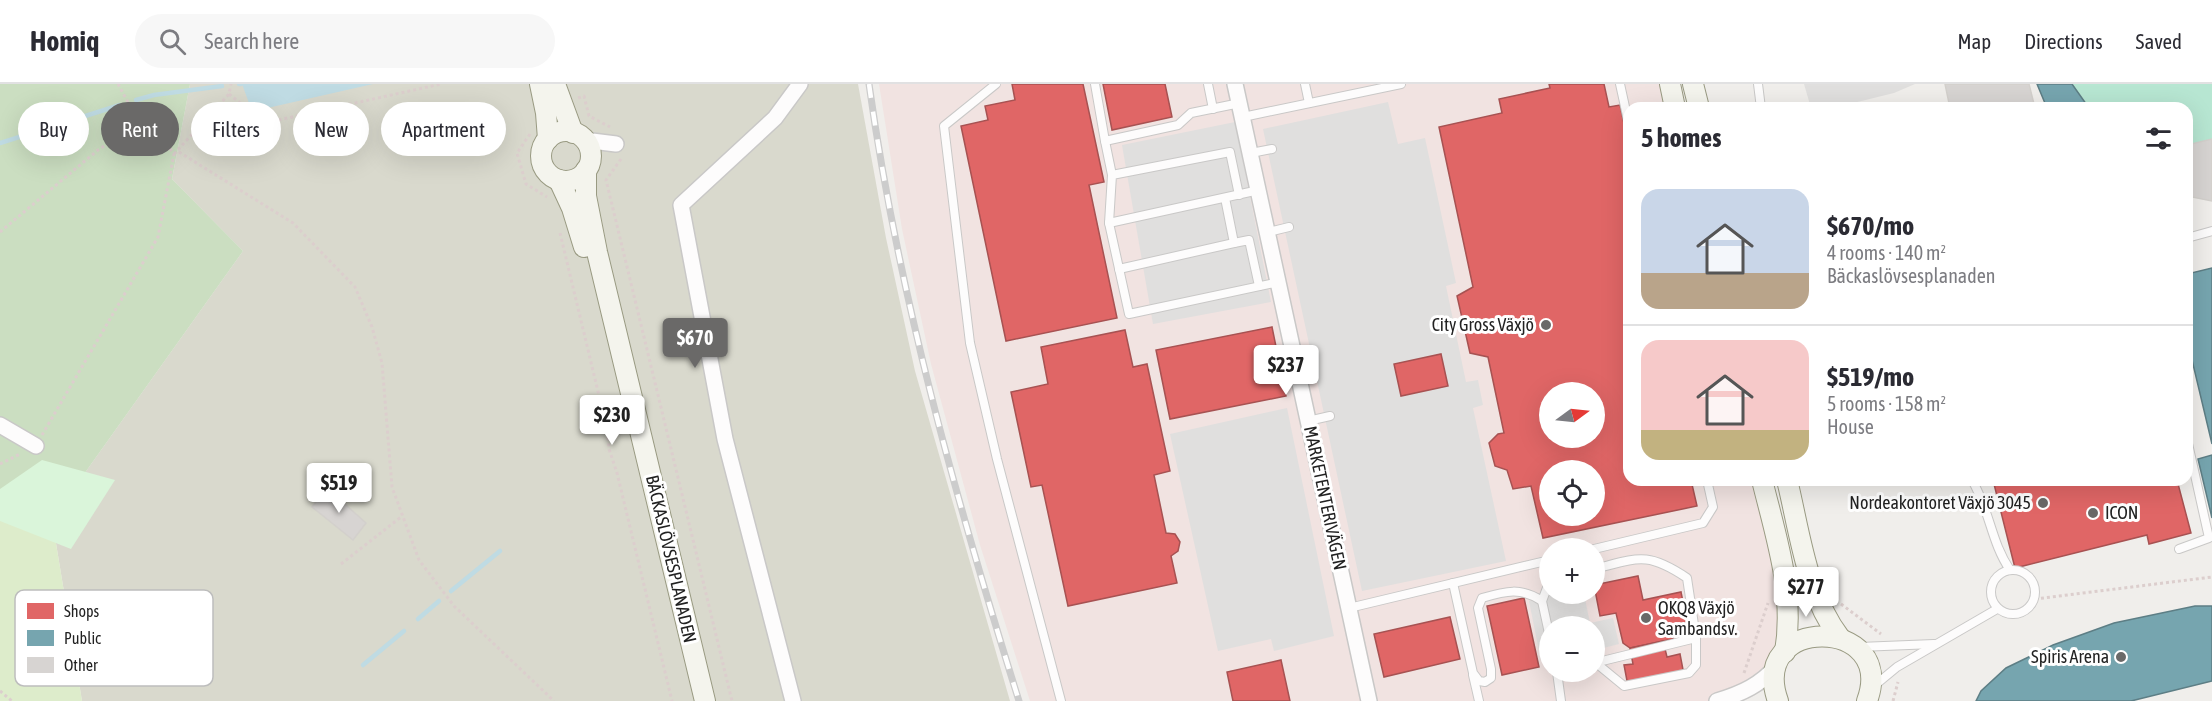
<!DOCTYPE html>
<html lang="en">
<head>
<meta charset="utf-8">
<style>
	body { margin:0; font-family:"Asap Condensed",sans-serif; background:#f7f7f7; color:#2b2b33; height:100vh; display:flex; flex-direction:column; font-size:22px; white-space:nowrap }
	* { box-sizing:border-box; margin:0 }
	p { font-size:20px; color:#7c7c81 }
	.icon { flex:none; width:33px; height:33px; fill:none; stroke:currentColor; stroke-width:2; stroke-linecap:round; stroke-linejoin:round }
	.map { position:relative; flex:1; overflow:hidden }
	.side { position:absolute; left:1623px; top:18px; width:570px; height:384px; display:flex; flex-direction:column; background:#fff; border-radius:18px; box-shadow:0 6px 24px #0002 }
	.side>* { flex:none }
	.banner { position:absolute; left:18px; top:18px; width:570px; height:54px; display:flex; gap:12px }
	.needle { width:39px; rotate:75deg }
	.controls { position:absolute; left:1539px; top:298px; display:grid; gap:12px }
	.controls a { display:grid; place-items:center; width:66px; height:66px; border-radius:50%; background:#fff; box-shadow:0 6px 24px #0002; font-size:30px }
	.price { position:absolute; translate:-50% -51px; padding:0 14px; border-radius:6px; background:#fff; color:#222; font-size:20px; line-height:39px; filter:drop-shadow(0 2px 3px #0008) }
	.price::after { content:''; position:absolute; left:50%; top:36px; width:18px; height:14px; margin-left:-9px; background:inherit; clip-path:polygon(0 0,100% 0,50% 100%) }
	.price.current { background:#6a6968; color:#fff }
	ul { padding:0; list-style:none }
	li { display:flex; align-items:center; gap:18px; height:150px; padding:0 18px }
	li+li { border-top:2px solid #e1e1e2 }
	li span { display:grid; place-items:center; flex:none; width:168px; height:120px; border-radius:18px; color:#555 }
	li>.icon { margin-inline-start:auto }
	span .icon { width:72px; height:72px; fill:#fffc; stroke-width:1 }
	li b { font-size:26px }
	h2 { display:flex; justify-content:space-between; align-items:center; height:72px; padding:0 18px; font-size:26px }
	.chip { padding:0 21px; border-radius:27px; background:#fff; box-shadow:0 6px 24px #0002; font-size:21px; line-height:54px }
	.chip.current { background:#6a6968; color:#fff }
	header { display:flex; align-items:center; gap:36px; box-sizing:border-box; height:84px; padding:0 30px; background:#fff; border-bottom:2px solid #e1e1e2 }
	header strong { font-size:28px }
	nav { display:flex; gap:33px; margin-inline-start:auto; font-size:21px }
	.search { width:420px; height:54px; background:#f7f7f7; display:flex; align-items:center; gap:15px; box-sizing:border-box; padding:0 21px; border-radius:33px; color:#7c7c81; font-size:22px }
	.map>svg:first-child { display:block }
	.commercial { fill:#f1e3e1; fill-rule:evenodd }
	.construction { fill:#d9d9cd }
	.grass { fill:#ddeccb }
	.forest { fill:#cbdec1 }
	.park { fill:#daf5da }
	.pitch { fill:#b7e6d2 }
	.parking { fill:#e0dfde }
	.water { fill:#bfdbe3 }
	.shops { fill:#e06666; stroke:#a75252; stroke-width:1.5; fill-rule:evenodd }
	.public { fill:#76a5af; stroke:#5d7e85; stroke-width:1.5 }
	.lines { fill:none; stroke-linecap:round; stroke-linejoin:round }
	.stream { stroke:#bfdbe3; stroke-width:4.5 }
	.building { fill:#d7d4d2; stroke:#d3d0cc; stroke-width:1.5 }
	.lane-casing { stroke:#c9c8c7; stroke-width:10 }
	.street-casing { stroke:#c9c8c7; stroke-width:18 }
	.secondary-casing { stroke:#999a82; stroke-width:22 }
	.path { stroke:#dccecd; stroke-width:3; stroke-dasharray:3 3; stroke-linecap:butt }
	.lane { stroke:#fdfcfc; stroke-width:8 }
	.street { stroke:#fdfcfc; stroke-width:15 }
	.secondary { stroke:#f4f4ed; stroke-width:20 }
	.rail-casing { stroke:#ccc; stroke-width:7 }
	.rail { stroke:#fff; stroke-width:4.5; stroke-dasharray:14; stroke-linecap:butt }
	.poi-dot { fill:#6a6968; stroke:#fff; stroke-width:2 }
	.labels { text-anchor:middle; stroke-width:6; stroke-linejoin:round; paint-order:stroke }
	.poi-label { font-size:18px; fill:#222; stroke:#fff; text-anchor:end }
	.street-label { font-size:18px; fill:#222; stroke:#fff }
	.key { fill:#fff; stroke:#bdbdbd; stroke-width:1.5 }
	.key-label { font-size:16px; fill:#222 }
</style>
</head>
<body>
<header>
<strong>Homiq</strong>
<div class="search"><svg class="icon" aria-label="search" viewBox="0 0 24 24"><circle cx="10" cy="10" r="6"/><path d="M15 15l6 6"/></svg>Search here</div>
<nav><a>Map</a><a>Directions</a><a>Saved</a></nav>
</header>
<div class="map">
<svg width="2212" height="617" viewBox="0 0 2212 617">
	<rect width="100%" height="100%" fill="#f0eeeb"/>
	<!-- commercial -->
	<path class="commercial" d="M879,0H1670L1675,24H1629V396H1762L1787,502L1778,581L1717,617H1030L980,461L931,280L902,145ZM1550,309H1594V354H1550ZM1550,387H1594V432H1550ZM1550,465H1594V510H1550ZM1550,543H1594V588H1550Z"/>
	<!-- construction -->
	<path class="construction" d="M190,0H858L886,154L915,287L1010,617H82L52,435L243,167L172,95Z"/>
	<!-- grass -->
	<path class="grass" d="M0,421L52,435L82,617H0Z"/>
	<!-- forest -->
	<path class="forest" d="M0,0H190L172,95L243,167L52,435L0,421Z"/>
	<!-- park -->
	<path class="park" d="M42,376L115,396L71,465L0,437V405Z"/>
	<!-- pitch -->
	<path class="pitch" d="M2037,0H2212V117L2187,112V24H2047Z"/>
	<!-- parking -->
	<g class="parking">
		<path d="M1804,0H1915L1894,9L1833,24H1811Z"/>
		<path d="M1388,18L1398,60L1425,54L1456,199L1446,202L1466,298L1478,296L1483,321L1473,324L1506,477L1362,507L1263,45Z"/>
		<path d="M1235,38L1271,218L1153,240L1122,61Z"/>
		<path d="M1287,324L1334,552L1274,567L1271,555L1218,567L1170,350Z"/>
		<path d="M1553,510H1584L1590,539L1613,534L1619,560L1595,566L1594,543H1550L1549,575L1541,577L1529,517Z"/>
	</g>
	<!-- water -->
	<path class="water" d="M242,0H373L263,25L249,19Z"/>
	<!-- shops -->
	<g class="shops">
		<path d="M1012,0H1083L1104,98L1089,101L1117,234L1006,257L961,42L988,36L985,22L1015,16Z"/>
		<path d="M1103,0H1165L1172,33L1112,46Z"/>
		<path d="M1549,0H1604L1609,23L1620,21L1629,62V396H1691L1697,422L1543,454L1531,402L1513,405L1507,386L1495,382L1489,359L1498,350L1504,349L1488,273L1470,269L1457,212L1473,203L1439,43L1502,29L1499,15L1550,4ZM1550,309H1594V354H1550ZM1550,387H1594V432H1550Z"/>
		<path d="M1272,243L1286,312L1170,335L1156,266Z"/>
		<path d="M1125,246L1133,283L1147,280L1170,387L1154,391L1166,449L1175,450L1180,458L1178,467L1171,472L1177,499L1068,522L1042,401L1031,403L1011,308L1048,300L1041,263Z"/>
		<path d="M1441,270L1448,302L1401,312L1394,280Z"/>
		<path d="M1993,396H2177L2191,449L2149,460L2147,451L2015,484Z"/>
		<path d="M1638,492L1643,516L1681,508L1687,538L1671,541L1673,555L1630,564L1623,559L1616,529L1600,532L1594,501Z"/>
		<path d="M1524,514L1539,583L1502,591L1487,522Z"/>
		<path d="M1450,533L1460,575L1384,593L1374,550Z"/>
		<path d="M1663,557L1667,573L1680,570L1684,591L1628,602L1624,581L1633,580L1630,564Z"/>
		<path d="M1281,576L1290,617H1233L1227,588Z"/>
	</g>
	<!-- public -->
	<g class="public">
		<path d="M2037,0H2072L2089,24H2047Z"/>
		<path d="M2212,184V360L2187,255V190Z"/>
		<path d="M2212,371V434L2198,375Z"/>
		<path d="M2195,522H2212V597L2131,617H1976L1981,607L2006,584L2053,561L2114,539Z"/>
	</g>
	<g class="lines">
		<!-- stream -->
		<g class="stream">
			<path d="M239,0H241"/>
			<path d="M136,16L154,11L222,2"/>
			<path d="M0,59L120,21"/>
			<path d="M451,507L500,467"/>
			<path d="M418,535L439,517"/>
			<path d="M363,581L404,547"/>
		</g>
	</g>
	<!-- building -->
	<g class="building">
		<path d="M1945,0H2029L2035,24H1950Z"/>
		<path d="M2212,55V117L2187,112V61Z"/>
		<path d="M327,404L366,439L353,456L312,423Z"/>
	</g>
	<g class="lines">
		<!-- lane casing -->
		<g class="lane-casing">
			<g id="lane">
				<path d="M996,0L944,42L970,259L997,375L1061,617"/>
				<path d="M1095,0L1105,57L1178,41L1191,29L1240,19"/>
				<path d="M1208,0L1213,25"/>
				<path d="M1305,0L1309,19"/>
				<path d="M1620,0L1629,41"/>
				<path d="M1758,0L1761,24"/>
				<path d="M1243,33L1401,0"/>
				<path d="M1105,57L1112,91"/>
				<path d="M1251,69L1272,65"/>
				<path d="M1259,106L1109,139L1129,230L1279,198"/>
				<path d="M1225,114L1234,159L1249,156L1259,202"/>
				<path d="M1109,139L1112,91L1230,68L1239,111"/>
				<path d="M1268,148L1289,143"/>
				<path d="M2187,154L2212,147"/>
				<path d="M1119,185L1234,159"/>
				<path d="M1308,337L1330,332"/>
				<path d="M1972,396C1990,427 1991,458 2010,486"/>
				<path d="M1594,465L1703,439L1713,423L1707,396"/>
				<path d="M2179,465L2209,454L2187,355"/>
				<path d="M1594,485C1638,474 1647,467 1687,494L1696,554L1594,579"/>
				<circle cx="2013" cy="508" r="22"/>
				<path d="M1550,496L1542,517L1550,554"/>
				<path d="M1453,499L1473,589L1479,597L1485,598L1491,594V585L1478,524L1482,514C1506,507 1521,503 1542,517"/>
				<path d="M1349,524L1550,476"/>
				<path d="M1859,563L1934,560"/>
				<path d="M1596,579L1624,602L1689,589L1696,581V554"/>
				<path d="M1557,588L1561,617"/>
				<path d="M1473,591L1479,617"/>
				<path d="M1874,602L1897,583L1997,525"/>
			</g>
		</g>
		<!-- street casing -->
		<g class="street-casing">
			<g id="street">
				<path d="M1235,0L1369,617"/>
				<path d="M584,56L616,60"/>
				<path d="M0,341L36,362"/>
				<path d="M793,617L725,355L681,121L775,34L800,0"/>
				<path d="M1717,617C1743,609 1760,601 1778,581"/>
			</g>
		</g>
		<!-- secondary casing -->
		<g class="secondary-casing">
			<g id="secondary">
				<path d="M540,0L546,29L548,55"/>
				<path d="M555,0L573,49"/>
				<path d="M1670,0L1675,24"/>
				<path d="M1693,0L1699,24"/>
				<circle cx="566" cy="72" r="25"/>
				<path d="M586,86V112L597,168L705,617"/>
				<path d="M559,96L572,124L584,163"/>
				<path d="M1762,396C1776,453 1795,509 1785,568"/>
				<path d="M1787,396C1800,449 1806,509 1840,554"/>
				<path d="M1778,617C1747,530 1898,532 1867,617"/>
			</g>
		</g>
		<!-- path -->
		<g class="path">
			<path d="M229,10L265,39L441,0"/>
			<path d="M578,14L584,12L589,32L610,43"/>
			<path d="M530,50L517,69L526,100L547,113"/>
			<path d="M179,68L293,139L355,203L372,243L382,279L392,403L419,476L454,522L554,617"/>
			<path d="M174,70L229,10L231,0"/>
			<path d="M621,75L606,96L732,617"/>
			<path d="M0,148L98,66L147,33"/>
			<path d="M560,149L607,345L609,365L617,389L672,617"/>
			<path d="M42,351L158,153L174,70L147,33L129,20L118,0"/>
			<path d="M0,380L20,370"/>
			<path d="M341,480L401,433"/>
			<path d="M2035,515L2212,493"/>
			<path d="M1841,520L1881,550"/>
			<path d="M1744,589L1768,519"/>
			<path d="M0,607L12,617"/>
			<path d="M1893,617L1898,598"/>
		</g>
		<!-- lane -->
		<use href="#lane" class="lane"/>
		<!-- street -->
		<use href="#street" class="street"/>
		<!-- secondary -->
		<use href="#secondary" class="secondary"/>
		<!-- rail casing -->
		<g class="rail-casing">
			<path id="rail" d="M869,0C898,209 956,416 1019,617"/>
		</g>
		<!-- rail -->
		<use href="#rail" class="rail"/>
	</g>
	<!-- markers -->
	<g class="poi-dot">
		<circle cx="1546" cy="241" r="6"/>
		<circle cx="2043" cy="419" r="6"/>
		<circle cx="2093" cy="429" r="6"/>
		<circle cx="1646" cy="534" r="6"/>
		<circle cx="2121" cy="573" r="6"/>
	</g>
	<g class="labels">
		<!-- poi labels -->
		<g class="poi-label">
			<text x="1534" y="247">City Gross Växjö</text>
			<text x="2031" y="425">Nordeakontoret Växjö 3045</text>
			<text x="2105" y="435" text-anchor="start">ICON</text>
			<text x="1658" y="530" text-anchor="start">OKQ8 Växjö<tspan x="1658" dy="21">Sambandsv.</tspan></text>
			<text x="2109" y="579">Spiris Arena</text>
		</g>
		<!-- street labels -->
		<g class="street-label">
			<text transform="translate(1325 414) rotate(78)" y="6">MARKETENTERIVÄGEN</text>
			<text transform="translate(671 475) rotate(77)" y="6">BÄCKASLÖVSESPLANADEN</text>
		</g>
	</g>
	<!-- legend -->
	<rect x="15" y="506" width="198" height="96" rx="9" class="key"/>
	<rect x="27" y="519" width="27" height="16" fill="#e06666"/>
	<rect x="27" y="546" width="27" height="16" fill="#76a5af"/>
	<rect x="27" y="573" width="27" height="16" fill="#d7d4d2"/>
	<g class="key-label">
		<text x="64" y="533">Shops</text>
		<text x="64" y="560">Public</text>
		<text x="64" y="587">Other</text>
	</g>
</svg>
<div class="controls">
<a><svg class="needle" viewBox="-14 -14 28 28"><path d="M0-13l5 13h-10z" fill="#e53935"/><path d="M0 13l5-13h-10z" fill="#7c7c81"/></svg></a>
<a><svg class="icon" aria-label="locate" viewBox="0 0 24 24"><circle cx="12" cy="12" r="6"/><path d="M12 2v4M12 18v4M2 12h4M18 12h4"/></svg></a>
<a>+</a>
<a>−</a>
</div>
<b class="price current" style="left:695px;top:285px">$670</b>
<b class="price" style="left:1286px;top:312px">$237</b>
<b class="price" style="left:612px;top:362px">$230</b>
<b class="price" style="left:339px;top:430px">$519</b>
<b class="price" style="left:1806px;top:534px">$277</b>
<div class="banner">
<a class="chip">Buy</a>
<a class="chip current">Rent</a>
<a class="chip">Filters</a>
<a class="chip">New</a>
<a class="chip">Apartment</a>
</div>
<section class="side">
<h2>5 homes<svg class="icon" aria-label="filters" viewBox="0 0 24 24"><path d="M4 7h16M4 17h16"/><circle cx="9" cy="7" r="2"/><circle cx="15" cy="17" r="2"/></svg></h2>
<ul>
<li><span style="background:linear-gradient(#c9d6e8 70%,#b9a48a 0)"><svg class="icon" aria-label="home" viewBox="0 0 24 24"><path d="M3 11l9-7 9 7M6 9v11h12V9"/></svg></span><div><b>$670/mo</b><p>4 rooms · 140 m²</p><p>Bäckaslövsesplanaden</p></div></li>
<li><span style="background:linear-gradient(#f6c9c9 75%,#c2b280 0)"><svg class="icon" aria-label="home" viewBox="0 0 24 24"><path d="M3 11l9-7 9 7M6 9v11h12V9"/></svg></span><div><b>$519/mo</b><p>5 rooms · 158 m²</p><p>House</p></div></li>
</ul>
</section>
</div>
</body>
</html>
